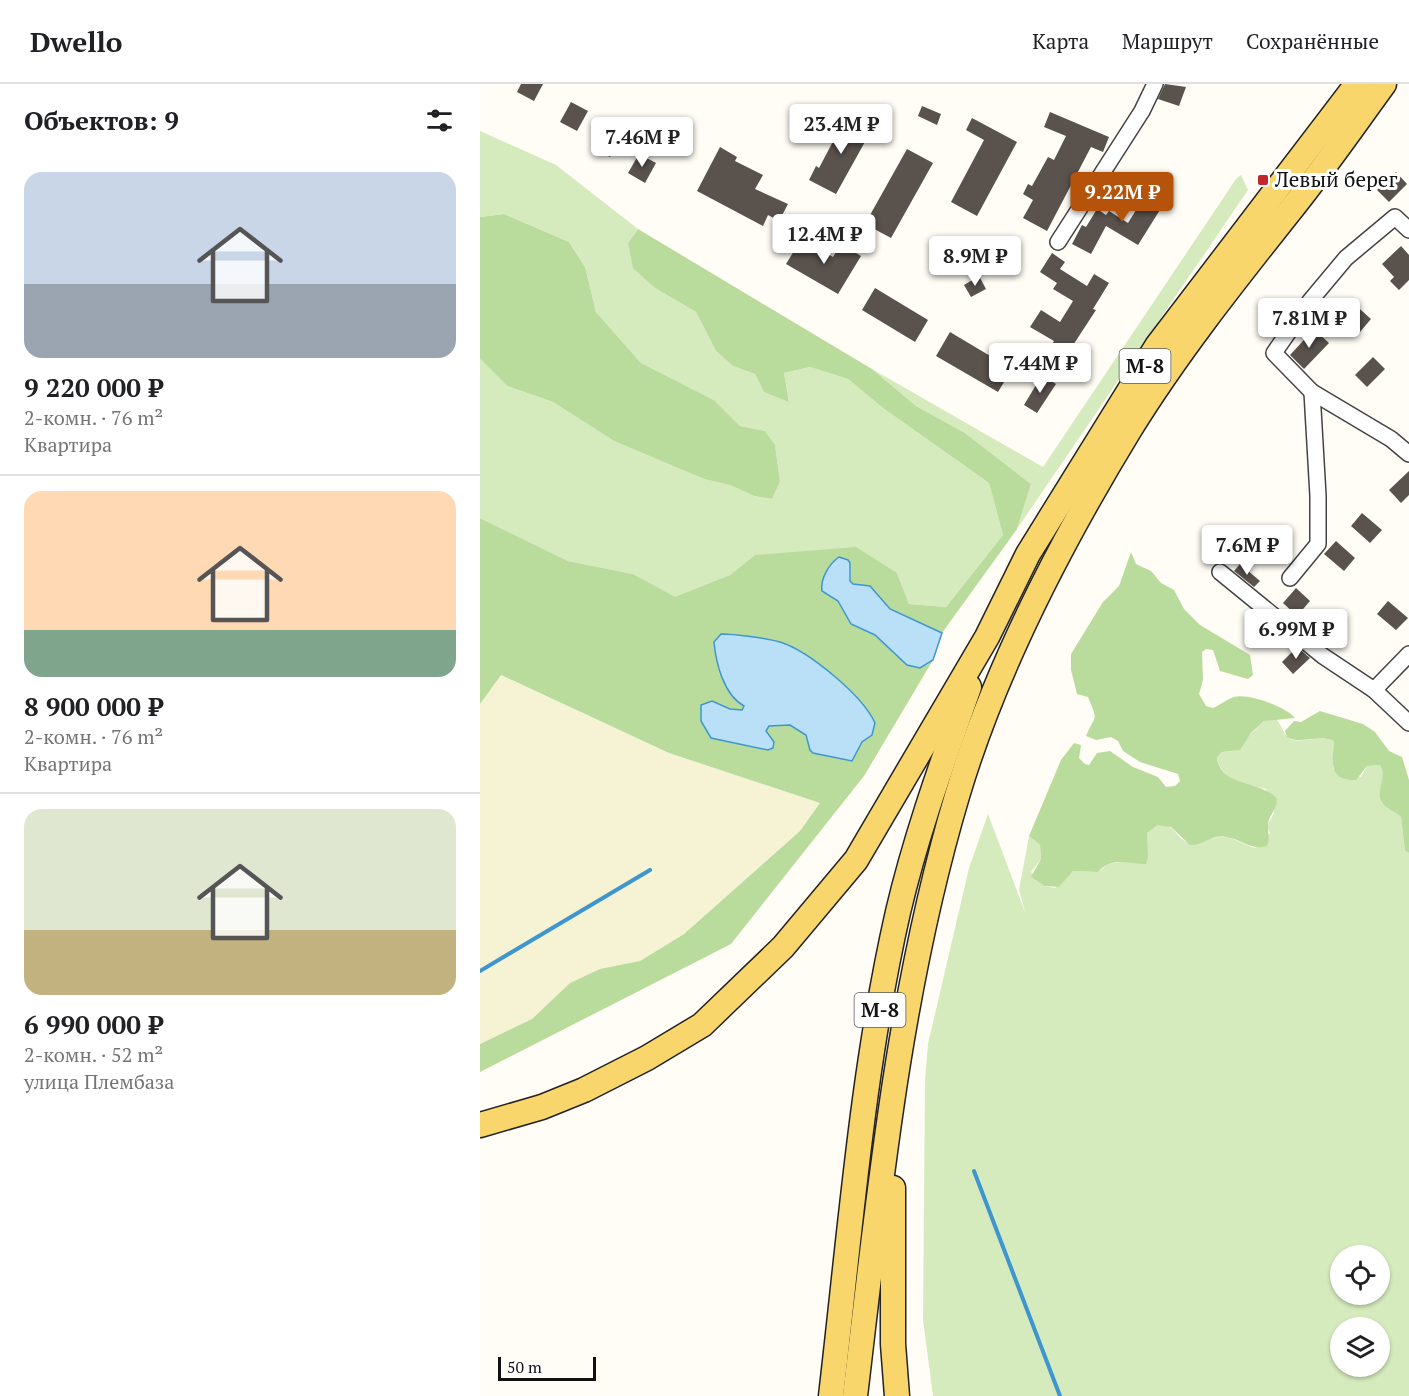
<!DOCTYPE html>
<html lang="ru">
<head>
<meta charset="utf-8">
<style>
	body { margin:0; font-family:"PT Serif",serif; background:#f6f6f6; color:#202124; height:100vh; display:flex; flex-direction:column; font-size:22px; white-space:nowrap }
	* { box-sizing:border-box; margin:0 }
	p { font-size:20px; color:#757577 }
	.icon { flex:none; width:33px; height:33px; fill:none; stroke:currentColor; stroke-width:2; stroke-linecap:round; stroke-linejoin:round }
	.map { position:relative; flex:1; overflow:hidden }
	.panel { display:flex; flex-direction:column; background:#fff; width:480px }
	.panel>* { flex:none }
	.buttons { position:absolute; left:850px; top:1161px; display:grid; gap:12px }
	.buttons a { display:grid; place-items:center; width:60px; height:60px; border-radius:50%; background:#fff; box-shadow:0 2px 4px #0004; font-size:30px }
	.scale { position:absolute; left:18px; bottom:15px; width:98px; box-sizing:border-box; padding-left:6px; border:3px solid #111; border-top:0; font-size:16px; line-height:21px; white-space:nowrap; color:#111; -webkit-text-stroke:4px #fff; paint-order:stroke }
	.price { position:absolute; translate:-50% -51px; padding:0 14px; border-radius:6px; background:#fff; color:#222; font-size:20px; line-height:39px; filter:drop-shadow(0 2px 3px #0008) }
	.price::after { content:''; position:absolute; left:50%; top:36px; width:18px; height:14px; margin-left:-9px; background:inherit; clip-path:polygon(0 0,100% 0,50% 100%) }
	.price.on { background:#b45309; color:#fff }
	ul { padding:0; list-style:none }
	li { display:grid; align-content:center; gap:12px; height:318px; padding:0 24px }
	li+li { border-top:2px solid #e0e0e0 }
	li span { display:grid; place-items:center; height:186px; border-radius:18px; color:#555 }
	li>.icon { margin-inline-start:auto }
	span .icon { width:108px; height:108px; fill:#fffc; stroke-width:1 }
	li b { font-size:26px }
	h2 { display:flex; justify-content:space-between; align-items:center; height:72px; padding:0 24px; font-size:26px }
	header { display:flex; align-items:center; gap:36px; box-sizing:border-box; height:84px; padding:0 30px; background:#fff; border-bottom:2px solid #e0e0e0 }
	header strong { font-size:28px }
	nav { display:flex; gap:33px; margin-inline-start:auto; font-size:21px }
	main { display:flex; flex:1; min-height:0 }
	.map>svg:first-child { display:block }
	.farmland { fill:#f6f3d4 }
	.green { fill:#d5ebbd; fill-rule:evenodd }
	.forest { fill:#b9dc9c }
	.water { fill:#b9e0f7; stroke:#3f96cf; stroke-width:1.5 }
	.lines { fill:none; stroke-linecap:round; stroke-linejoin:round }
	.stream { stroke:#3f96cf; stroke-width:4 }
	.building { fill:#5a524d }
	.street-casing { stroke:#444; stroke-width:18 }
	.primary-casing { stroke:#222; stroke-width:27 }
	.street { stroke:#fff; stroke-width:15 }
	.primary { stroke:#f9d66b; stroke-width:24 }
	.poi-dot { fill:#c4262e; stroke:#fff; stroke-width:2 }
	.labels { text-anchor:middle; stroke-width:6; stroke-linejoin:round; paint-order:stroke }
	.shield { fill:#fff; stroke:#585858; stroke-width:1.5 }
	.shield-label { font-size:20px; font-weight:bold; fill:#111 }
	.poi-label { font-size:21px; fill:#111; stroke:#fff; text-anchor:start }
</style>
</head>
<body>
<header>
<strong>Dwello</strong>
<nav><a>Карта</a><a>Маршрут</a><a>Сохранённые</a></nav>
</header>
<main>
<section class="panel">
<h2>Объектов: 9<svg class="icon" aria-label="filters" viewBox="0 0 24 24"><path d="M4 7h16M4 17h16"/><circle cx="9" cy="7" r="2"/><circle cx="15" cy="17" r="2"/></svg></h2>
<ul>
<li><span style="background:linear-gradient(#c9d6e8 60%,#9aa5b1 0)"><svg class="icon" aria-label="home" viewBox="0 0 24 24"><path d="M3 11l9-7 9 7M6 9v11h12V9"/></svg></span><div><b>9 220 000 ₽</b><p>2-комн. · 76 m²</p><p>Квартира</p></div></li>
<li><span style="background:linear-gradient(#ffd9b3 75%,#7fa58c 0)"><svg class="icon" aria-label="home" viewBox="0 0 24 24"><path d="M3 11l9-7 9 7M6 9v11h12V9"/></svg></span><div><b>8 900 000 ₽</b><p>2-комн. · 76 m²</p><p>Квартира</p></div></li>
<li><span style="background:linear-gradient(#dfe7d0 65%,#c2b280 0)"><svg class="icon" aria-label="home" viewBox="0 0 24 24"><path d="M3 11l9-7 9 7M6 9v11h12V9"/></svg></span><div><b>6 990 000 ₽</b><p>2-комн. · 52 m²</p><p>улица Плембаза</p></div></li>
</ul>
</section>
<div class="map">
<svg width="929" height="1312" viewBox="0 0 929 1312">
	<rect width="100%" height="100%" fill="#fffdf5"/>
	<!-- farmland -->
	<path class="farmland" d="M20,591L189,669L340,719L320,747L204,850L160,877L90,899L52,935L0,960V620Z"/>
	<!-- green -->
	<g class="green">
		<path d="M0,47L76,81L158,145L148,159L175,204L216,228L236,267L253,282L275,290L284,308L309,317L304,289L330,283L368,295L403,324L509,399L523,451L466,523L429,520L417,489L275,471L250,491L195,514L153,490L88,477L0,434V275L27,302L73,318L134,357L224,395L250,401L274,412L292,415L300,398L295,361L285,347L260,342L234,316L161,279L116,228L105,183L89,158L24,130L0,133Z"/>
		<path d="M761,91L768,106L537,445L551,400L485,349L436,322L392,285L563,383L756,95Z"/>
		<path d="M796,635C802,641 804,652 810,655C821,660 840,651 854,657L853,685L881,693L887,682L900,681C907,690 904,697 900,707L921,733L925,767L929,769V1312H453L443,1236L445,997L448,960L489,784L508,730L545,828L539,806L549,752L560,761L561,775L551,788L565,802L575,804L593,787L618,788L628,780L647,777L667,764V749L678,741C693,738 695,752 705,757C718,764 730,752 743,753C754,753 764,761 775,764L790,749L787,742L794,729L786,705C768,700 738,696 737,672L742,668L754,667L784,637ZM861,1172H900V1210H861ZM861,1244H900V1282H861Z"/>
	</g>
	<!-- forest -->
	<g class="forest">
		<path d="M24,130L89,158L105,183L116,228L161,279L234,316L260,342L285,347L295,361L300,398L292,415L274,412L250,401L224,395L134,357L73,318L27,302L0,275V133Z"/>
		<path d="M158,145L392,285L436,322L485,349L551,400L537,445L462,549L410,525L390,502L373,500L370,497C370,488 374,478 363,474C352,479 343,489 341,502L347,511L358,517L371,540L395,551L415,567L447,581L453,576L384,692L251,860L0,988V960L52,935L90,899L120,885L160,877L204,850L320,747L340,719L189,669L21,591L0,620V434L88,477L153,490L195,513L250,491L275,471L376,463L417,489L429,520L466,523L523,451L509,399L403,324L368,295L330,283L304,289L309,318L284,308L275,290L253,282L236,267L216,228L175,204L153,184L148,159Z"/>
		<path d="M651,468L656,480L671,487L681,499L694,506L704,525L720,541L770,571L773,591L768,595L740,587L733,566L726,565L722,568L723,596L719,610L726,622L733,624C740,621 747,615 754,613C769,609 806,623 815,634L784,637L771,649L760,666L742,668L737,673C739,703 782,696 797,715C797,726 787,733 788,743C788,751 790,753 787,762C770,767 762,755 746,753C732,750 723,762 710,761L691,743L678,741L667,749L668,773L666,780C648,780 632,772 618,788L593,787L579,803L565,802L551,793L561,775L560,761L549,752L581,676L594,659L601,661L599,674L605,680L609,681L617,669L630,667L653,683L678,693L686,703L695,702L700,697L698,690L660,678L643,667L638,657L631,653L616,656L606,652C615,630 619,639 608,613L597,610L591,586V570L623,518L639,502Z"/>
		<path d="M840,627L883,640L895,648L909,667L922,673L929,696V769L925,767L921,733C915,727 906,725 902,718C894,706 909,694 900,681L887,682L876,696C847,696 853,678 854,657C838,650 820,661 807,653L805,647L814,637L821,638Z"/>
	</g>
	<!-- water -->
	<g class="water">
		<path d="M359,473L368,476L370,479V497L373,500L390,502L410,525L462,549L453,576L440,584L427,581L395,551L371,540L358,517L342,507C340,495 349,480 359,473Z"/>
		<path d="M241,550C254,550 287,554 300,558C329,567 383,612 395,639L392,651L382,658L372,677L333,669L330,666L326,651L310,641L289,642L286,647L294,658L293,664L288,666L231,654L221,637V621L232,617L250,625L262,626L264,622C244,611 236,580 234,558Z"/>
	</g>
	<g class="lines">
		<!-- stream -->
		<g class="stream">
			<path d="M0,887L170,786"/>
			<path d="M494,1087L580,1312"/>
		</g>
	</g>
	<!-- building -->
	<g class="building">
		<path d="M41,0H63L54,17L37,8Z"/>
		<path d="M685,0L706,3L699,22L678,15Z"/>
		<path d="M91,18L108,27L97,47L80,38Z"/>
		<path d="M442,22L461,30L457,41L438,32Z"/>
		<path d="M570,28L629,53L623,68L611,63L567,147L543,134L553,116L543,110L548,100L552,102L568,73L574,76L586,52L564,43Z"/>
		<path d="M362,32L391,47L356,110L329,96L336,82L339,84L358,48L354,46Z"/>
		<path d="M492,34L537,58L497,132L471,118L504,56L486,46Z"/>
		<path d="M124,44L141,53L130,73L113,64Z"/>
		<path d="M240,63L257,73L255,77L283,91L275,105L308,120L299,137L288,131L283,142L217,107Z"/>
		<path d="M427,65L453,79L411,154L385,140Z"/>
		<path d="M159,70L176,79L165,99L148,89Z"/>
		<path d="M916,88L927,100L909,118L897,106Z"/>
		<path d="M671,102L688,113L658,161L626,142L611,170L592,160L602,141L606,143L617,125L626,131L629,127L648,139Z"/>
		<path d="M322,154L353,173L361,160L381,172L358,210L306,180Z"/>
		<path d="M921,162L929,171V196L919,206L910,197L914,193L902,180Z"/>
		<path d="M572,169L585,178L580,185L607,202L614,190L629,199L613,225L616,226L582,278L567,269L574,257L550,243L561,226L580,238L593,217L573,205L577,199L560,188Z"/>
		<path d="M499,192L506,205L491,213L484,201Z"/>
		<path d="M395,204L448,236L435,258L382,226Z"/>
		<path d="M872,218L891,235L880,248L860,231Z"/>
		<path d="M834,245L849,259L824,285L810,271Z"/>
		<path d="M470,248L532,285L518,308L456,272Z"/>
		<path d="M893,273L905,285L887,303L875,291Z"/>
		<path d="M562,291L576,300L557,329L544,321Z"/>
		<path d="M929,387V411L921,419L909,406Z"/>
		<path d="M882,429L902,446L890,459L871,442Z"/>
		<path d="M856,457L875,474L864,487L844,470Z"/>
		<path d="M760,480L780,497L774,503L754,487Z"/>
		<path d="M816,504L830,517L817,532L803,519Z"/>
		<path d="M908,517L928,534L916,546L897,530Z"/>
		<path d="M849,534L866,546L853,563L837,550Z"/>
		<path d="M782,535L796,546L779,562L767,550Z"/>
		<path d="M817,563L830,574L813,590L802,578Z"/>
	</g>
	<g class="lines">
		<!-- street casing -->
		<g class="street-casing">
			<g id="street">
				<path d="M929,146L915,133L866,174L830,217L794,269L832,308L911,355L929,370"/>
				<path d="M578,158L662,27L675,0"/>
				<path d="M740,488L843,572L894,606L929,639"/>
				<path d="M810,494L838,460V412L832,308"/>
				<path d="M894,606L929,570"/>
			</g>
		</g>
		<!-- primary casing -->
		<g class="primary-casing">
			<g id="primary">
				<path d="M0,1041L62,1023L104,1006L167,974L222,941L303,863L376,776L507,553L548,470L677,262L877,0"/>
				<path d="M413,1104V1260L417,1312"/>
				<path d="M351,1312C370,1151 382,986 418,828C436,751 463,677 489,603"/>
				<path d="M375,1312C399,1110 419,907 477,712C515,584 581,458 650,345C699,266 756,195 813,123C845,83 874,41 904,0"/>
			</g>
		</g>
		<!-- street -->
		<use href="#street" class="street"/>
		<!-- primary -->
		<use href="#primary" class="primary"/>
	</g>
	<!-- markers -->
	<rect class="poi-dot" x="777" y="90" width="12" height="12" rx="3"/>
	<g class="labels">
		<!-- shield labels -->
		<g class="shield">
			<rect x="639.5" y="265" width="51" height="34" rx="4.5"/>
			<rect x="374.5" y="909" width="51" height="34" rx="4.5"/>
		</g>
		<g class="shield-label">
			<text x="665" y="289">М-8</text>
			<text x="400" y="933">М-8</text>
		</g>
		<!-- poi labels -->
		<g class="poi-label">
			<text x="795" y="103">Левый берег</text>
		</g>
	</g>
</svg>
<div class="buttons">
<a><svg class="icon" aria-label="locate" viewBox="0 0 24 24"><circle cx="12" cy="12" r="6"/><path d="M12 2v4M12 18v4M2 12h4M18 12h4"/></svg></a>
<a><svg class="icon" aria-label="layers" viewBox="0 0 24 24"><path d="M12 4l9 5-9 5-9-5zM3 14l9 5 9-5"/></svg></a>
</div>
<div class="scale">50 m</div>
<b class="price" style="left:361px;top:71px">23.4M ₽</b>
<b class="price" style="left:162px;top:84px">7.46M ₽</b>
<b class="price on" style="left:642px;top:139px">9.22M ₽</b>
<b class="price" style="left:344px;top:181px">12.4M ₽</b>
<b class="price" style="left:495px;top:203px">8.9M ₽</b>
<b class="price" style="left:829px;top:265px">7.81M ₽</b>
<b class="price" style="left:560px;top:310px">7.44M ₽</b>
<b class="price" style="left:767px;top:492px">7.6M ₽</b>
<b class="price" style="left:816px;top:576px">6.99M ₽</b>
</div>
</main>
</body>
</html>
